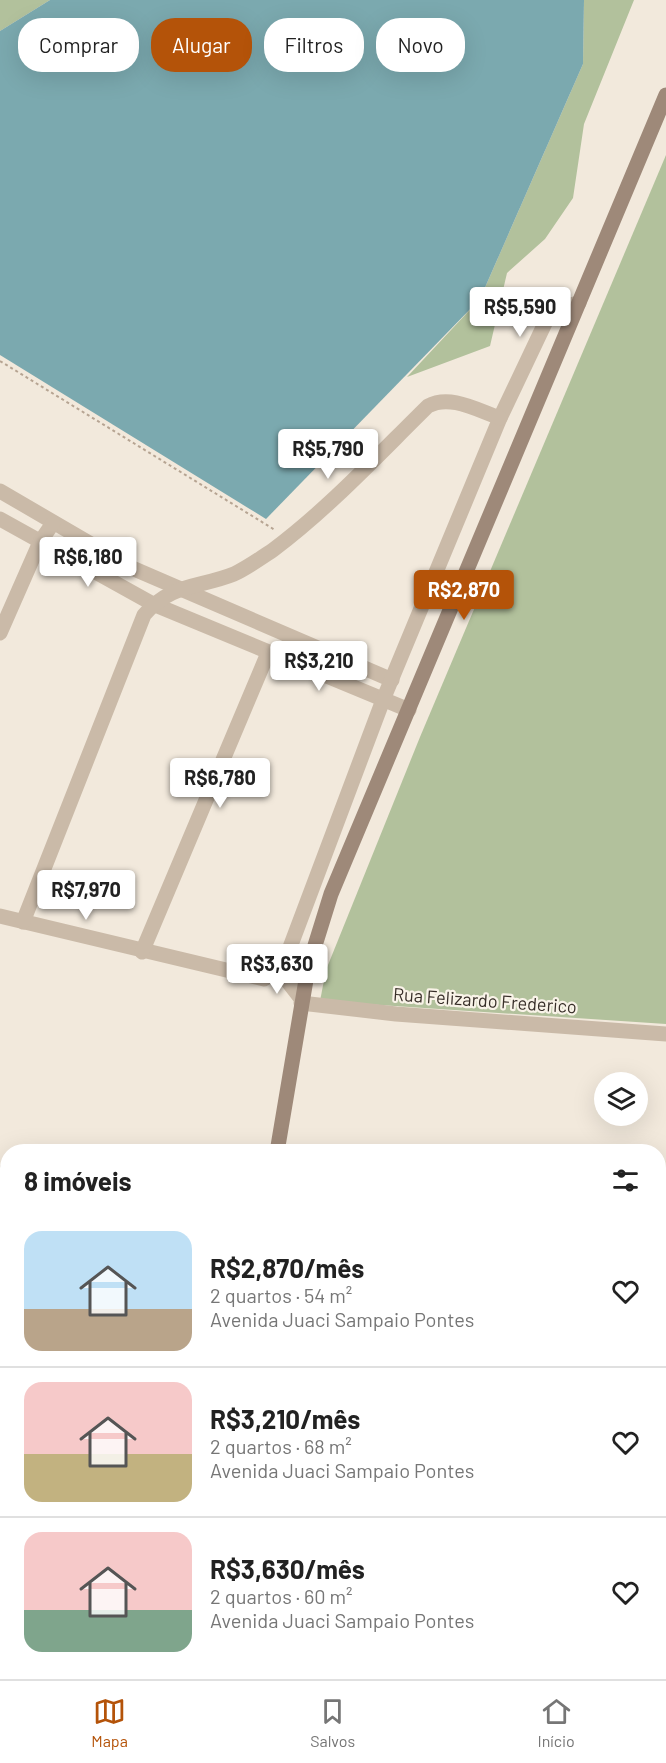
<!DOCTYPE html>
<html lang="pt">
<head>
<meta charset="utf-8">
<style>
	body { margin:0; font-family:Barlow,sans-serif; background:#f2f2f2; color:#222; height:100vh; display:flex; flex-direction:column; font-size:22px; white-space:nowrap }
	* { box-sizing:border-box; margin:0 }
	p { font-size:20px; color:#767676 }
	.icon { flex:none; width:33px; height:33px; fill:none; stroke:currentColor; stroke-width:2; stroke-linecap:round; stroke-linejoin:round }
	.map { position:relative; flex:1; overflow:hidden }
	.details { position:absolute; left:0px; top:1144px; width:666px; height:536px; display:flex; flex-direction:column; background:#fff; border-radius:24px 24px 0 0; box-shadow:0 6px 24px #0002 }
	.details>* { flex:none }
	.top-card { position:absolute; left:18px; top:18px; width:630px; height:54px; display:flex; gap:12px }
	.fabs { position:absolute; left:594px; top:1072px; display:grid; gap:12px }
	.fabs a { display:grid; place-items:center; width:54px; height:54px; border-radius:50%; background:#fff; box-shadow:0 6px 24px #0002; font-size:30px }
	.price { position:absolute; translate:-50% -51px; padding:0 14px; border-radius:6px; background:#fff; color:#222; font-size:20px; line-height:39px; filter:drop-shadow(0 2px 3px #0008) }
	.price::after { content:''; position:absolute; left:50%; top:36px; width:18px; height:14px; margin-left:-9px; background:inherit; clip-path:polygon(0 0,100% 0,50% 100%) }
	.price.current { background:#b45309; color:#fff }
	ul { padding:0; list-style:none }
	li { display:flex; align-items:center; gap:18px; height:150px; padding:0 24px }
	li+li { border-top:2px solid #e0e0e0 }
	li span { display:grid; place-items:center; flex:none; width:168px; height:120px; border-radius:18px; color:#555 }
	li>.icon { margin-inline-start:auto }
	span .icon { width:72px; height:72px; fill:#fffc; stroke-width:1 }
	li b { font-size:26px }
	h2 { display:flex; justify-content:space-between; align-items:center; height:72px; padding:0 24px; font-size:26px }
	.pill { padding:0 21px; border-radius:24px; background:#fff; box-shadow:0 6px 24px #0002; font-size:21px; line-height:54px }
	.pill.current { background:#b45309; color:#fff }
	.dock { display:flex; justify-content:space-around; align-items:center; height:84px; border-top:2px solid #e0e0e0; background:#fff; font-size:16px; color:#767676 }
	.dock a { display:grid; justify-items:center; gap:3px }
	.dock .current { color:#b45309 }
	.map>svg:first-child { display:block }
	.green { fill:#b2c19c }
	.water { fill:#7ba9af }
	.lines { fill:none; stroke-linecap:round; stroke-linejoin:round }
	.path { stroke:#b6a492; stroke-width:2; stroke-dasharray:3 3; stroke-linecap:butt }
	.street { stroke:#cabaa8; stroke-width:15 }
	.secondary { stroke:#9e8979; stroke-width:15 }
	.labels { text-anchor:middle; stroke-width:4.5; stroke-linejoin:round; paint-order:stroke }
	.street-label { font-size:18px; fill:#372e28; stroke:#f9f3e8 }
</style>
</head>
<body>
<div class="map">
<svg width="666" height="1679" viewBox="0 0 666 1679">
	<rect width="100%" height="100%" fill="#f2e9dc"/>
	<!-- green -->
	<g class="green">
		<path d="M0,0H50L0,31Z"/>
		<path d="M584,0H634L584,124L573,198L545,239L507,273L490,346L407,377L480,299L583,64Z"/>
		<path d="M666,155V1024L320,1001L326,970L420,737Z"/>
		<path d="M659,1290L666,1292V1474L658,1472Z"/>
	</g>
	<!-- water -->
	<path class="water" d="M50,0H584L583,64L480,299L266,519L0,355V31Z"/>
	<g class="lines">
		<!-- path -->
		<path class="path" d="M0,361L275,530"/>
		<!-- street -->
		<g class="street">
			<path d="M0,491L132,568L392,680"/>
			<path d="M0,519L153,604L409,710"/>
			<path d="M0,633L40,542L53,523"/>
			<path d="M0,916L264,979L283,966L383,700L500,418L547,319L560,307L579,303"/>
			<path d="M23,922L144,615C171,583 199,588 234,574C247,568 261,558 273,550C329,508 378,455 428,406C450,394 477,410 500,418"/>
			<path d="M142,952L268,653"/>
			<path d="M278,969L302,1000"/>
			<path d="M301,1003L396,1014L666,1034"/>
			<path d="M0,1173L8,1174"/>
			<path d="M658,1277L666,1279"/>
			<path d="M0,1417L8,1418"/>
			<path d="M658,1517L666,1518"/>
			<path d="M0,1653L8,1654"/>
			<path d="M126,1672L168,1679"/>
			<path d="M6,1679L8,1668"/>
			<path d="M380,1679L381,1672"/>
			<path d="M546,1679L547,1672"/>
		</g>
		<!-- secondary -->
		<g class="secondary">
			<path d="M277,1152L308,968L331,894L666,95"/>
			<path d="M194,1679L195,1672"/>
		</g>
	</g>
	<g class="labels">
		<!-- street labels -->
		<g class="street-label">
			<text transform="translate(485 1001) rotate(4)" y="6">Rua Felizardo Frederico</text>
		</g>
	</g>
</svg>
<div class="fabs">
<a><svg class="icon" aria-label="layers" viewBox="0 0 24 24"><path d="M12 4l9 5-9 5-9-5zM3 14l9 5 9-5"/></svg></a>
</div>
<b class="price" style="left:520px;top:338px">R$5,590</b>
<b class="price" style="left:328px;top:480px">R$5,790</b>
<b class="price" style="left:88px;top:588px">R$6,180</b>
<b class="price current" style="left:464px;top:621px">R$2,870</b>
<b class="price" style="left:319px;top:692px">R$3,210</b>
<b class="price" style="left:220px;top:809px">R$6,780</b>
<b class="price" style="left:86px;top:921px">R$7,970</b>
<b class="price" style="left:277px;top:995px">R$3,630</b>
<div class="top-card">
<a class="pill">Comprar</a>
<a class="pill current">Alugar</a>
<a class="pill">Filtros</a>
<a class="pill">Novo</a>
</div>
<section class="details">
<h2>8 imóveis<svg class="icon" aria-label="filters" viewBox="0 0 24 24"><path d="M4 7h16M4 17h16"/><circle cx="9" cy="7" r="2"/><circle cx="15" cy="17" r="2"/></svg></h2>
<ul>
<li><span style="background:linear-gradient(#bfe0f5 65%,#b9a48a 0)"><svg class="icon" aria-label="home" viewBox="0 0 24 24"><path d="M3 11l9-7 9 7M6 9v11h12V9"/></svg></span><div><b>R$2,870/mês</b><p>2 quartos · 54 m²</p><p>Avenida Juaci Sampaio Pontes</p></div><svg class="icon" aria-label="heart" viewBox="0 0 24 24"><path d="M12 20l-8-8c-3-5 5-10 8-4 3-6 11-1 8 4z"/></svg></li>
<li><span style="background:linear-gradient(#f6c9c9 60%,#c2b280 0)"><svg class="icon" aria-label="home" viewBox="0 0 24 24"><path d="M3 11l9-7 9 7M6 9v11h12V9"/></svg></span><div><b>R$3,210/mês</b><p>2 quartos · 68 m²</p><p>Avenida Juaci Sampaio Pontes</p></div><svg class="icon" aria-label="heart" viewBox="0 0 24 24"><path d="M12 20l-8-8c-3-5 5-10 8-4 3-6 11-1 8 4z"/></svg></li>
<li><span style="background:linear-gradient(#f6c9c9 65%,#7fa58c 0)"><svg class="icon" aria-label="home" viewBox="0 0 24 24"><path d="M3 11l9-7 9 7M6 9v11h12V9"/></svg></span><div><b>R$3,630/mês</b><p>2 quartos · 60 m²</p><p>Avenida Juaci Sampaio Pontes</p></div><svg class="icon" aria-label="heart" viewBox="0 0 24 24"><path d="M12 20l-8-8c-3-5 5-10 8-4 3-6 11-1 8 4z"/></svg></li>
</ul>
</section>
</div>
<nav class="dock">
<a class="current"><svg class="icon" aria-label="map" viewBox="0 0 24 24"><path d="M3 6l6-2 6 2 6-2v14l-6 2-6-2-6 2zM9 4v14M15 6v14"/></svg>Mapa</a>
<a><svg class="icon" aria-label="saved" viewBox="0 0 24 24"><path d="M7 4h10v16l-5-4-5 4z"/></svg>Salvos</a>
<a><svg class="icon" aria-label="home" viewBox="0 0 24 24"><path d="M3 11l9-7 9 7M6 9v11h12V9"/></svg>Início</a>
</nav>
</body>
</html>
